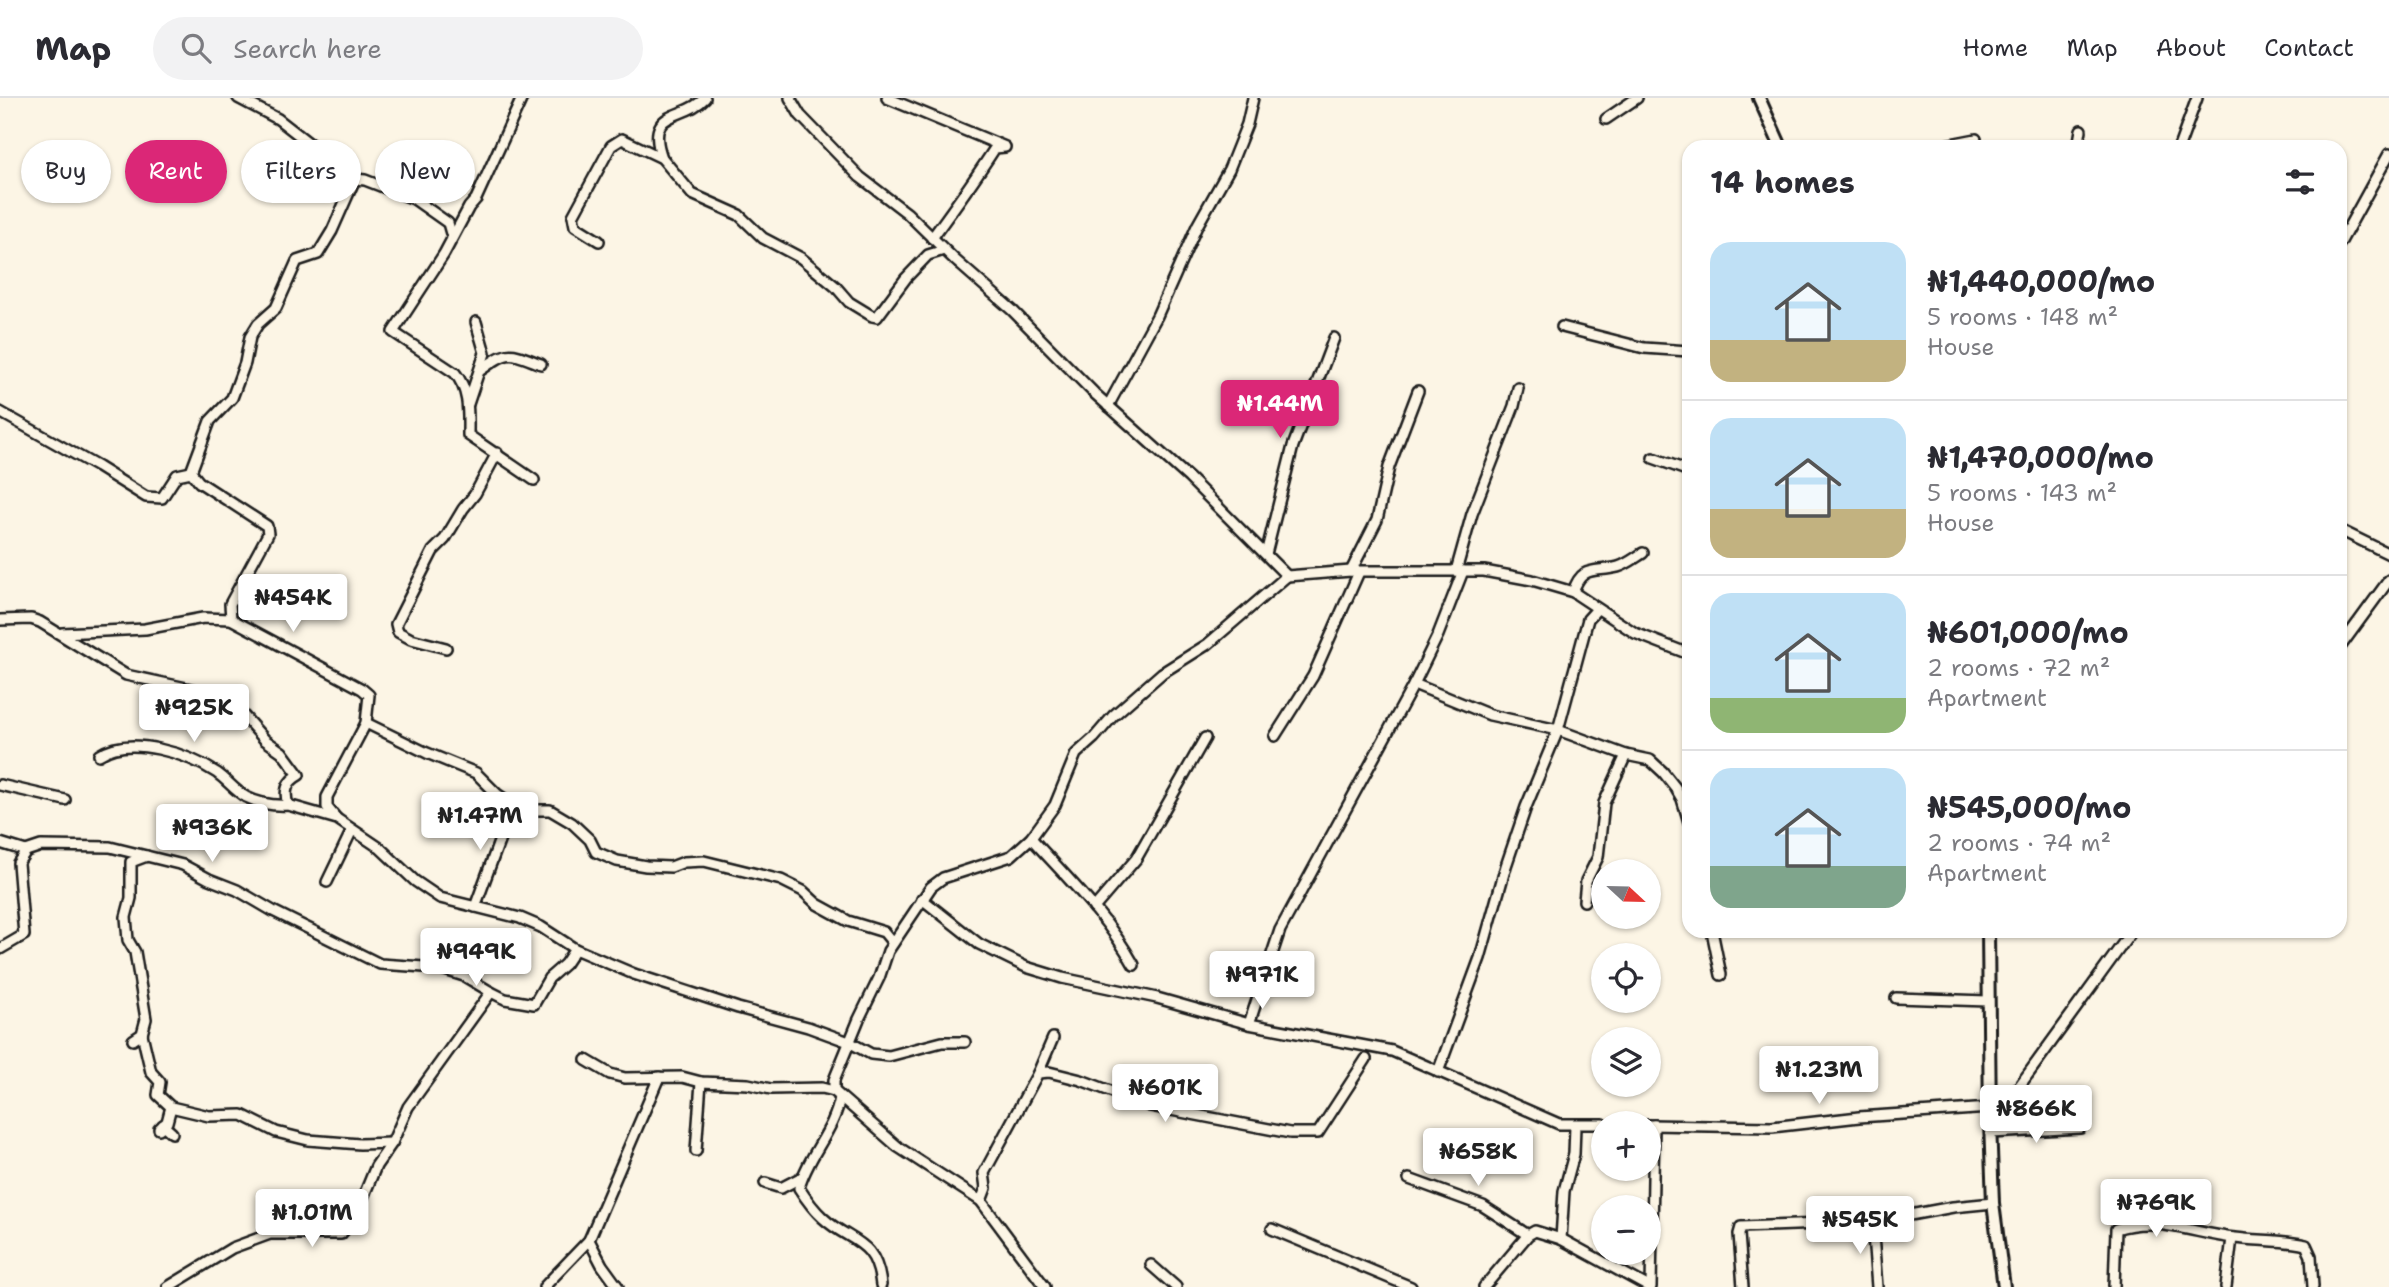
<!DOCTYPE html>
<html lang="en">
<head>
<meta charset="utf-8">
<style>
	body { margin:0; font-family:"Shantell Sans",sans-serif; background:#f2f2f3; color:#2b2b33; height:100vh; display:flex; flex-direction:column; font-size:26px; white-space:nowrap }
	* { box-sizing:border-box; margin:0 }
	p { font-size:23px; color:#7c7c81 }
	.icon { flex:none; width:38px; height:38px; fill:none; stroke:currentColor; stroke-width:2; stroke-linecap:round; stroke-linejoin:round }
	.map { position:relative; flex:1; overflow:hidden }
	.details { position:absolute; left:1682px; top:42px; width:665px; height:798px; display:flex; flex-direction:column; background:#fff; border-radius:21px; box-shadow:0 2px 5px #0004 }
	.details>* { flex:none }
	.hud { position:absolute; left:21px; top:42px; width:665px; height:63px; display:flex; gap:14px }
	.needle { width:46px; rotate:112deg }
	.buttons { position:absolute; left:1591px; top:761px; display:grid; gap:14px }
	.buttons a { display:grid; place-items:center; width:70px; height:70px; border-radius:50%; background:#fff; box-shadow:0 2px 5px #0004; font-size:35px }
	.price { position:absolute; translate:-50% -60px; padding:0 16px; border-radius:7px; background:#fff; color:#222; font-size:23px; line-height:46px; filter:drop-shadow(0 2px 4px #0008) }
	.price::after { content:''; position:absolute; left:50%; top:42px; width:21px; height:16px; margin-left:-10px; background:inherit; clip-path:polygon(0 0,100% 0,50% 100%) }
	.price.active { background:#db2777; color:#fff }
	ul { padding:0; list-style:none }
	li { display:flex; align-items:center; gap:21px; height:175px; padding:0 28px }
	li+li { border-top:2px solid #e1e1e2 }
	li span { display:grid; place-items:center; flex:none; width:196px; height:140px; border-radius:21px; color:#555 }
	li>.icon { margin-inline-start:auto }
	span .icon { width:84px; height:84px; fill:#fffc; stroke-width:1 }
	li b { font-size:30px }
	h2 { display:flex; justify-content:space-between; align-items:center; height:84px; padding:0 28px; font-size:30px }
	.pill { padding:0 24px; border-radius:32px; background:#fff; box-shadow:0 2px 5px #0004; font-size:24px; line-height:63px }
	.pill.active { background:#db2777; color:#fff }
	header { display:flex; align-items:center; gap:42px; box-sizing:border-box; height:98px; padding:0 35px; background:#fff; border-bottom:2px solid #e1e1e2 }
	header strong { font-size:33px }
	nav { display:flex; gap:38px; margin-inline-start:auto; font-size:24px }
	.search { width:490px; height:63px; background:#f2f2f3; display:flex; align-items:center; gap:18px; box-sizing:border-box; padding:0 24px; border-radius:38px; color:#7c7c81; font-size:26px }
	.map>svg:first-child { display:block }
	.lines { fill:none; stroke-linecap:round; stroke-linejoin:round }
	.minor-casing { stroke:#1c1c1c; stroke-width:14 }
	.tertiary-casing { stroke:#1c1c1c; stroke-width:16 }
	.minor { stroke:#fcf5e5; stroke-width:9 }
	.tertiary { stroke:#fcf5e5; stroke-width:10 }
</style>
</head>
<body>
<header>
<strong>Map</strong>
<div class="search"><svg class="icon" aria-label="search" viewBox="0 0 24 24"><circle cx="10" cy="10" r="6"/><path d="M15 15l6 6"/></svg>Search here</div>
<nav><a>Home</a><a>Map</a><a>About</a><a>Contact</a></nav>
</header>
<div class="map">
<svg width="2389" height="1189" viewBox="0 0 2389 1189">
	<rect width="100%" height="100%" fill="#fcf5e5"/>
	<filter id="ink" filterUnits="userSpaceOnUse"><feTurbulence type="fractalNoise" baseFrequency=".0143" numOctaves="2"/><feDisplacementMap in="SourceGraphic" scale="14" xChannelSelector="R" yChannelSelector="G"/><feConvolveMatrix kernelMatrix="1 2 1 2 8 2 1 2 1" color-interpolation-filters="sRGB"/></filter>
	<g filter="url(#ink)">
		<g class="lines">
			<!-- minor casing -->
			<g class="minor-casing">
				<g id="minor">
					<path d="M238,0L278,21L355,81L365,82L414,101L448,125L452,139"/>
					<path d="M522,0L476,101L469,109L444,156L393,234L455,275C470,293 468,315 468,337L534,382"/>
					<path d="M790,0L800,17L860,79L907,115L955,162L1012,212L1094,295L1189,380L1287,478L1208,546L1162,575L1113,618L1094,640L1076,656L1055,707L1031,740L1011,758L943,780L931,789L888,853L879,880L859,921L834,982V993"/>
					<path d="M887,0L1005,49L995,50C975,81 954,110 932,140"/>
					<path d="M1606,21L1637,0"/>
					<path d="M1935,49L1976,41"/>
					<path d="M2078,49L2081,32"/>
					<path d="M2179,49L2197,0"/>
					<path d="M662,60C644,10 684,23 705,0"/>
					<path d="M599,143L575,128L573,118L611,48L622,41L662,60L692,96L739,117L763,140L801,160L836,189L849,204L872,218L877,219L906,180L928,157L944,152"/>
					<path d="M2340,145L2389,56"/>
					<path d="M1562,229L1644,250L1689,253"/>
					<path d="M481,272C509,251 509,254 541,266"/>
					<path d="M468,306L485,255L476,224"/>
					<path d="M1108,308L1157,218L1197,128L1229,71L1247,26L1253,0"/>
					<path d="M0,314L98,369L146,399L162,400L177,377L191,374"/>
					<path d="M1653,360L1689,373"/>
					<path d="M2340,432L2389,456"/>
					<path d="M1266,456L1293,348L1334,240"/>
					<path d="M1351,473L1377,422L1389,369L1418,293"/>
					<path d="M1456,473L1472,416L1514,308L1518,290"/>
					<path d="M1287,478L1351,473H1484L1532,482L1573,494L1635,535L1689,556"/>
					<path d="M1573,494C1582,466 1595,475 1618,469C1626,467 1635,460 1643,455"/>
					<path d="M231,521L230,506L268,436L267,428L199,384L191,374L210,323L232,300L245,265L250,239L258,226L276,210L297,163L318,156L332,133L355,81"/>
					<path d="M0,522L31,521L40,524L126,577L200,593L242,616L265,642L282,654L299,677C286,684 284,694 288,707L337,721L380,750L415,783L440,800L520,820L541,829L575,851"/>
					<path d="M62,535L145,531L203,520L231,521L362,591L369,597L366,625L327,699V709L336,720"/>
					<path d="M2340,549L2389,482"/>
					<path d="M446,550L411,541L398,534L396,526L433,453L445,441L463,411L475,396L497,355"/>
					<path d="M1414,586L1490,617L1558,632L1626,657L1650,662L1663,674L1675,689L1682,701L1689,724"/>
					<path d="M366,625L427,655L476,675L497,696L512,706L526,712H550L572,725L590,742L596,754L617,763L646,768L671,769L684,764L704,763L781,782L803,793L817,806L848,823L884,834L893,845"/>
					<path d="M1275,638L1313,578L1359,474"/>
					<path d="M99,657C130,636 188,656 217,675C227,682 235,693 246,699C260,706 272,708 288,707"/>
					<path d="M0,687L65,702"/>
					<path d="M1031,740C1068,781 1107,818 1134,867"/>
					<path d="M0,745L26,753L41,748L110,749L183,767L209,781L237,792L273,813L380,866L439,870L464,878L491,894"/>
					<path d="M327,784L352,732"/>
					<path d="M922,801L979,846L1026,869L1062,880L1157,900L1249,926L1392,953L1559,1026H1603"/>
					<path d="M1584,803L1586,783L1598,759L1604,705L1626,657"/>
					<path d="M475,809L507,722L505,710L499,701"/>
					<path d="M1094,810L1136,761L1205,640"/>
					<path d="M1712,833L1721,877"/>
					<path d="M0,851L24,837L18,765L26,753"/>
					<path d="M1896,900L1988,903"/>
					<path d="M1249,926L1280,832L1414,586L1438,537L1463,473"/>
					<path d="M142,936L151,974L160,984L158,997L171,1009L209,1018L242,1017L276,1034L308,1042L360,1046L392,1045"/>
					<path d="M133,942L142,936L146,921L135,854L128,842L126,819L131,800V764L147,758"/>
					<path d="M586,962L610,976L625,980L682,979L701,984L748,986L771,991L822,990L834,993L898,1049L981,1103L1045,1189"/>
					<path d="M1438,974L1480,860L1506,768L1526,709L1558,632L1588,521L1597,511"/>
					<path d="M1038,975L1053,940"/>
					<path d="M840,999C835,1032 808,1057 799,1090C806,1101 813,1111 823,1120C850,1145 876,1140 881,1187"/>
					<path d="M1990,1025L2010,1001L2132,833"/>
					<path d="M163,1027L172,1035"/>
					<path d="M1648,1027L1772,1029L1859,1019L1990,1010"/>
					<path d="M159,1031L167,1024L171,1009"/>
					<path d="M1991,1035L2080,1030"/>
					<path d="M696,1053L701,984"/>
					<path d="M1409,1081L1483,1108L1528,1137"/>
					<path d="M765,1085L781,1090L802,1079"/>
					<path d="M981,1103L986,1090L984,1075L1038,975L1049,974L1081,982L1150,1008L1290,1035H1318L1366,961"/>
					<path d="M1872,1124L1877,1189"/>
					<path d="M1272,1131L1411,1189"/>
					<path d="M1561,1141L1564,1093L1574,1056L1575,1028"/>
					<path d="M589,1142L602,1167L618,1189"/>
					<path d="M1151,1167L1176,1189"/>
					<path d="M168,1189L232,1150L270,1136H341L355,1119L376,1068L392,1045L408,1009L491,894L505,901L534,906L549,880L565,866L575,851L634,876L738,910L808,929L849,944L871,956L889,958L942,944H965"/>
					<path d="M544,1189L589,1142L659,979"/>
					<path d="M1484,1189L1528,1137L1535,1133L1561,1141L1649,1189"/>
					<path d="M1651,1189L1654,1027"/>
					<path d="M1743,1189L1739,1136L1741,1129L1872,1124L1953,1109L1993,1105"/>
					<path d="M2114,1189L2116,1131C2156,1117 2195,1136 2235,1140C2258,1143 2283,1142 2306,1147L2311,1158L2313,1189"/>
					<path d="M2226,1189L2232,1140"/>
				</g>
			</g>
			<!-- tertiary casing -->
			<g class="tertiary-casing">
				<g id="tertiary">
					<path d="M1759,0L1781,49"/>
					<path d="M1988,833L1990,1025L1993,1105L2004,1189"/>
				</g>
			</g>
			<!-- minor -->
			<use href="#minor" class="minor"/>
			<!-- tertiary -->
			<use href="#tertiary" class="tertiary"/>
		</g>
	</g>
</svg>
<div class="buttons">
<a><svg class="needle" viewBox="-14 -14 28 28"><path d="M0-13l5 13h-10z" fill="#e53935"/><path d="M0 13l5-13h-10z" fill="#7c7c81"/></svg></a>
<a><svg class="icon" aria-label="locate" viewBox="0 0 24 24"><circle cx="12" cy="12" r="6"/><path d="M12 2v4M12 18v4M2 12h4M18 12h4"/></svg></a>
<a><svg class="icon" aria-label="layers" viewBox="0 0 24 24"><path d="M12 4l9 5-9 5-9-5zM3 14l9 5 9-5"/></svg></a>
<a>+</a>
<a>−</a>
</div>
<b class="price active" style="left:1280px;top:342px">₦1.44M</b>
<b class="price" style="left:293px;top:536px">₦454K</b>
<b class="price" style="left:194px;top:646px">₦925K</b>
<b class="price" style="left:480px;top:754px">₦1.47M</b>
<b class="price" style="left:212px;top:766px">₦936K</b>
<b class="price" style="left:476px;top:890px">₦949K</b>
<b class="price" style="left:1262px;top:913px">₦971K</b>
<b class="price" style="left:1819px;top:1008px">₦1.23M</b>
<b class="price" style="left:1165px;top:1026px">₦601K</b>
<b class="price" style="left:2036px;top:1047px">₦866K</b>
<b class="price" style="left:1478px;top:1090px">₦658K</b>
<b class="price" style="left:2156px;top:1141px">₦769K</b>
<b class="price" style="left:312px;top:1151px">₦1.01M</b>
<b class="price" style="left:1860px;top:1158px">₦545K</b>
<div class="hud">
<a class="pill">Buy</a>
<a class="pill active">Rent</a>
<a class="pill">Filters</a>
<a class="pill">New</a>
</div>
<section class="details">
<h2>14 homes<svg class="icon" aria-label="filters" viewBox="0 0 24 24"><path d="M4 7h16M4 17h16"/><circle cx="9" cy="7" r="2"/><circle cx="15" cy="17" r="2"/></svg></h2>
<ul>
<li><span style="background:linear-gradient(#bfe0f5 70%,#c2b280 0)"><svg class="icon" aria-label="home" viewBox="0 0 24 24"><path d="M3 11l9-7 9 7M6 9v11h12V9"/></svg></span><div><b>₦1,440,000/mo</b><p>5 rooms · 148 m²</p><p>House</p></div></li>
<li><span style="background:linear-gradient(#bfe0f5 65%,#c2b280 0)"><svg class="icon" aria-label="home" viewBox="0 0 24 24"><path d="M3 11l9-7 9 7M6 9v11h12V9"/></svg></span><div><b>₦1,470,000/mo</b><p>5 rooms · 143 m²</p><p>House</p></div></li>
<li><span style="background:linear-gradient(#bfe0f5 75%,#8fb573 0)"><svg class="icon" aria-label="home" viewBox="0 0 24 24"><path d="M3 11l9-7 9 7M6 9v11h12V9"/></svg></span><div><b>₦601,000/mo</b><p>2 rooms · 72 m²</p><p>Apartment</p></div></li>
<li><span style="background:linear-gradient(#bfe0f5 70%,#7fa58c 0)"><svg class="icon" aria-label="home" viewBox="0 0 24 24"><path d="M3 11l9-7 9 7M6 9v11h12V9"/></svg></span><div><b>₦545,000/mo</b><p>2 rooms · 74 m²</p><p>Apartment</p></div></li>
</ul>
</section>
</div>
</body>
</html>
